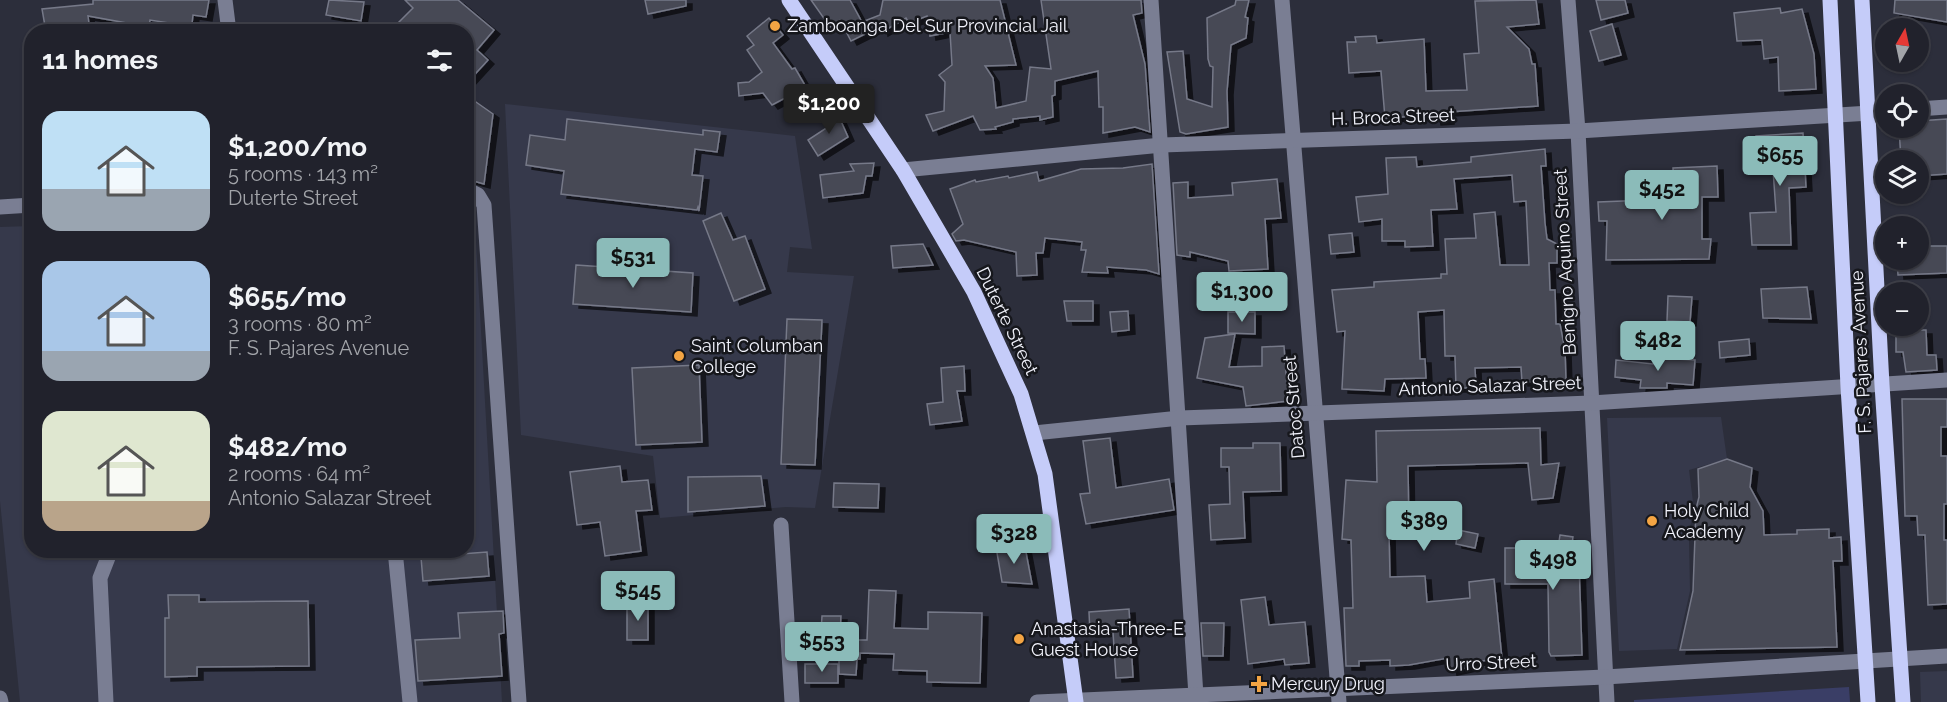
<!DOCTYPE html>
<html lang="en">
<head>
<meta charset="utf-8">
<style>
	body { margin:0; font-family:Raleway,sans-serif; background:#2d2f38; color:#f1f3f6; height:100vh; display:flex; flex-direction:column; font-size:22px; white-space:nowrap }
	* { box-sizing:border-box; margin:0 }
	p { font-size:20px; color:#a2a4a9 }
	.icon { flex:none; width:33px; height:33px; fill:none; stroke:currentColor; stroke-width:2; stroke-linecap:round; stroke-linejoin:round }
	.map { position:relative; flex:1; overflow:hidden }
	.drawer { position:absolute; left:24px; top:24px; width:450px; height:534px; display:flex; flex-direction:column; background:#21222c; border-radius:24px; box-shadow:0 2px 4px #0004,0 0 0 2px #3e3f48 }
	.drawer>* { flex:none }
	.needle { width:39px; rotate:9deg }
	.controls { position:absolute; left:1875px; top:18px; display:grid; gap:12px }
	.controls a { display:grid; place-items:center; width:54px; height:54px; border-radius:50%; background:#21222c; box-shadow:0 2px 4px #0004,0 0 0 2px #3e3f48; font-size:30px }
	.price { position:absolute; translate:-50% -51px; padding:0 14px; border-radius:6px; background:#8bbbb9; color:#111; font-size:20px; line-height:39px; filter:drop-shadow(0 2px 3px #0008) }
	.price::after { content:''; position:absolute; left:50%; top:36px; width:18px; height:14px; margin-left:-9px; background:inherit; clip-path:polygon(0 0,100% 0,50% 100%) }
	.price.on { background:#222; color:#fff }
	ul { padding:0; list-style:none }
	li { display:flex; align-items:center; gap:18px; height:150px; padding:0 18px }
	li span { display:grid; place-items:center; flex:none; width:168px; height:120px; border-radius:18px; color:#555 }
	li>.icon { margin-inline-start:auto }
	span .icon { width:72px; height:72px; fill:#fffc; stroke-width:1 }
	li b { font-size:26px }
	h2 { display:flex; justify-content:space-between; align-items:center; height:72px; padding:0 18px; font-size:26px }
	.map>svg:first-child { display:block }
	.built { fill:#36394b }
	.green { fill:#3a3e66 }
	.building { fill:#464855; stroke:#767988; stroke-width:1.5; filter:url(#shadow) }
	.lines { fill:none; stroke-linecap:round; stroke-linejoin:round }
	.minor { stroke:#7a7e93; stroke-width:15 }
	.major { stroke:#c5ccf9; stroke-width:15 }
	.poi-dot { fill:#f3a443; stroke:#16171c; stroke-width:2 }
	.labels { text-anchor:middle; stroke-width:5; stroke-linejoin:round; paint-order:stroke }
	.poi-label { font-size:18px; fill:#f1f2fb; stroke:#16171c; text-anchor:start }
	.street-label { font-size:18px; fill:#f1f2fb; stroke:#16171c }
</style>
</head>
<body>
<div class="map">
<svg width="1947" height="702" viewBox="0 0 1947 702">
	<defs>
		<filter id="shadow"><feDropShadow dx="6" dy="4" stdDeviation="0" flood-color="#0009"/></filter>
	</defs>
	<rect width="100%" height="100%" fill="#2c2e3b"/>
	<!-- built -->
	<g class="built">
		<path d="M505,104L795,136L812,249L790,247L787,272L854,276L815,508L786,507L660,518L653,456L521,435Z"/>
		<path d="M466,207H474L502,702H20L0,501V227L31,226L32,550H466Z"/>
		<path d="M1721,417L1727,459L1689,470L1693,502L1689,541L1690,591L1677,649L1619,651L1607,418Z"/>
		<path d="M1947,671V702H1921L1920,672Z"/>
	</g>
	<!-- green -->
	<path class="green" d="M1849,687L1850,702H1634V700Z"/>
	<!-- building -->
	<g class="building">
		<path d="M93,0H209L206,17L193,15L191,32H174L175,24L150,20L149,27L88,16L90,32H46L42,9L93,4Z"/>
		<path d="M329,0L364,2L361,21L326,15Z"/>
		<path d="M405,0H458L494,30L477,50L488,60L466,84V32H389L413,8Z"/>
		<path d="M645,0H686V6L648,14Z"/>
		<path d="M811,0H850L862,22L880,15L883,0H1000L1016,65L985,66L993,78L996,108L1026,101L1030,67L1051,69L1041,0H1141L1142,13L1133,15L1145,64L1150,132L1135,127L1103,133V107H1099L1098,71L1055,81V95L1052,96L1053,117L1040,120V116L1013,119V122L995,127L996,129L980,130L973,116L933,131L926,115L944,111L945,82L939,75L952,65L950,32L930,36L927,16L909,23L906,18L882,32L881,26L851,41L840,20L830,27Z"/>
		<path d="M1236,0H1249L1245,17L1248,18L1246,38L1231,45L1227,91L1228,127L1186,134L1180,132L1167,52L1183,51L1187,99L1212,107L1213,67L1210,66L1208,59L1207,18L1235,5Z"/>
		<path d="M1536,0L1539,24L1507,27L1529,49L1532,64H1535L1538,106L1448,112V120L1435,121L1434,115L1385,118L1381,71L1349,73L1347,42H1356L1355,37L1376,36L1377,43L1424,39L1426,91L1467,90L1464,54L1479,53L1475,1Z"/>
		<path d="M1596,0H1625L1628,13L1601,20Z"/>
		<path d="M1895,0H1947V22L1894,13Z"/>
		<path d="M1780,8L1781,13L1802,9L1814,54L1816,89L1779,91L1778,57L1764,59L1762,40L1737,41L1734,13Z"/>
		<path d="M769,18L783,35L773,43L792,69L795,68L806,87L772,105L763,93L739,96L738,83L749,82L762,72L747,50L754,45L747,36Z"/>
		<path d="M1612,24L1621,55L1599,61L1590,31Z"/>
		<path d="M466,95L493,114L484,184L466,179Z"/>
		<path d="M837,112L848,137L818,156L808,140L828,127L824,119Z"/>
		<path d="M567,119L703,135V130L720,132L717,152L695,149L692,175L703,176L699,211L698,207L697,210L561,194L564,171L526,165L530,135L565,140Z"/>
		<path d="M1947,119V174L1918,176V160H1901L1899,128H1918V121Z"/>
		<path d="M1803,133L1806,187L1789,188L1791,245H1752L1750,213L1776,212L1772,155L1758,156L1756,136Z"/>
		<path d="M1545,149L1546,166H1541L1545,223L1547,239L1557,244V263H1549L1550,290H1555L1556,324H1560L1565,350L1566,380L1522,382L1521,367L1475,368L1476,388H1456L1455,356H1445L1444,310L1418,312L1420,359H1425L1426,378L1385,379L1384,391L1342,389L1345,331L1337,332L1332,290L1374,287V282L1441,278V274H1447L1445,239L1476,238L1474,214L1495,212L1500,265H1529L1526,201L1514,202L1512,175L1454,179L1457,209L1431,210L1433,246L1405,247V241H1382V219L1359,222L1356,197L1388,194L1386,158L1416,157L1417,167L1471,162V157Z"/>
		<path d="M874,163L872,176H866L863,193L823,198L820,175L854,171L850,164Z"/>
		<path d="M1152,164L1159,274L1146,270L1107,267L1108,273L1082,272L1086,250H1081L1082,242L1045,238L1043,253H1036L1037,275L1017,276L1016,252L964,240L956,241L952,234L963,224L950,189L975,180L976,182L1008,176L1009,178L1037,172L1039,181L1081,169L1123,168Z"/>
		<path d="M1717,166L1718,197H1702V239H1711L1709,259L1606,260L1607,221H1599L1598,202L1674,199L1673,168Z"/>
		<path d="M1277,179L1281,218L1265,219L1268,269L1229,271L1228,261L1190,252V257L1177,255L1173,183L1188,182V198L1233,195L1232,183Z"/>
		<path d="M721,213L733,240L745,236L765,289L734,301L703,221Z"/>
		<path d="M1352,233L1354,252L1331,254L1329,235Z"/>
		<path d="M923,244L933,265L893,268L891,246Z"/>
		<path d="M1918,246H1947V273L1898,275L1897,260H1918Z"/>
		<path d="M576,265L693,273L691,312L573,304Z"/>
		<path d="M1807,287L1811,319L1763,318L1761,289Z"/>
		<path d="M1668,296L1692,297L1690,322L1667,321Z"/>
		<path d="M1064,301H1093V321H1067Z"/>
		<path d="M1128,311L1129,330L1112,332L1110,312Z"/>
		<path d="M1228,312H1255V334L1228,333Z"/>
		<path d="M787,319L822,320L815,465L781,464Z"/>
		<path d="M1896,330H1926L1927,355H1936L1937,370L1906,372L1903,352H1896Z"/>
		<path d="M1235,334L1229,367L1262,366V347L1284,346L1288,401L1246,406L1243,387L1197,378L1205,338Z"/>
		<path d="M1749,339L1750,355L1720,358L1719,342Z"/>
		<path d="M1654,358L1695,360L1693,385L1667,383V388H1640L1641,380L1615,377L1616,360L1653,364Z"/>
		<path d="M699,365L702,442L636,445L632,368Z"/>
		<path d="M964,366L965,391H957L962,421L930,425L927,404L943,402L941,368Z"/>
		<path d="M1902,399H1947V427H1941V456H1947V504H1944V540H1947V604L1928,605L1925,535H1918L1917,516H1905Z"/>
		<path d="M1540,428L1541,465L1559,463L1553,498L1532,500L1528,463L1408,466L1409,533H1389L1390,577L1425,576L1427,602L1470,598L1469,582L1494,579L1502,659L1470,662L1471,667L1451,671L1448,658L1409,665L1390,666V660L1359,661V666H1346L1344,608H1353L1351,540L1342,539L1346,480L1377,482L1376,431Z"/>
		<path d="M1110,438L1116,488L1169,479L1174,510L1086,524L1080,494L1090,493L1083,441Z"/>
		<path d="M1253,443H1280L1281,491L1243,492L1245,538L1211,540L1209,505L1230,504L1229,467H1221V448H1253Z"/>
		<path d="M1727,459L1752,468L1750,487L1763,511L1764,535L1797,534V530L1829,529V538L1841,537L1842,561H1833L1837,647L1680,650L1693,591L1696,509L1699,497L1698,469Z"/>
		<path d="M620,466L622,482L648,480L652,510L636,511L641,551L605,556L600,522L577,525L570,472Z"/>
		<path d="M761,476L765,506L688,512V477Z"/>
		<path d="M834,483L879,484L878,508L833,507Z"/>
		<path d="M1458,530L1478,534L1475,548L1456,544Z"/>
		<path d="M1560,535L1573,537L1569,563L1579,562L1582,655L1551,656L1549,652L1548,584H1505V548H1525V551L1558,548Z"/>
		<path d="M996,547H1025L1032,584L1002,582Z"/>
		<path d="M487,552L489,576L423,581L421,557Z"/>
		<path d="M869,590L896,591L894,628L928,629V612L982,613L980,683L927,682V671L893,670L894,654L860,653V659H857L856,675L839,674V652L824,651V640H867Z"/>
		<path d="M168,595H199V602L308,601L309,666L197,667V676L165,677V618H169Z"/>
		<path d="M1265,597L1269,625L1305,622L1309,663L1285,665L1284,659L1248,664L1241,600Z"/>
		<rect x="627" y="604" width="21" height="36"/>
		<path d="M1129,609L1133,677L1116,678L1113,632L1090,633L1089,612Z"/>
		<path d="M503,611L504,633L499,634L502,676L418,681L415,640L460,638L458,613Z"/>
		<path d="M822,616H841L840,633L821,632Z"/>
		<path d="M1201,623H1224L1223,656H1203Z"/>
		<rect x="805" y="664" width="33" height="19"/>
	</g>
	<g class="lines">
		<!-- minor -->
		<g class="minor">
			<path d="M225,0L229,32"/>
			<path d="M1151,0L1196,696"/>
			<path d="M1282,0L1339,702"/>
			<path d="M1568,0L1578,131L1607,702"/>
			<path d="M1918,109L1947,107"/>
			<path d="M903,170L1162,145L1578,131L1886,112"/>
			<path d="M466,189L478,195L484,205L519,702"/>
			<path d="M0,207L32,205"/>
			<path d="M1034,433L1180,418L1591,403L1947,380"/>
			<path d="M781,525L792,702"/>
			<path d="M395,550L410,702"/>
			<path d="M0,698L1,702"/>
			<path d="M106,702L100,578L111,550"/>
			<path d="M1037,702L1605,677L1947,656"/>
		</g>
		<!-- major -->
		<g class="major">
			<path d="M789,0L903,170L974,292L1021,394L1045,474L1076,702"/>
			<path d="M1830,0L1848,387L1868,702"/>
			<path d="M1862,0L1882,385L1903,702"/>
		</g>
	</g>
	<!-- markers -->
	<g class="poi-dot">
		<circle cx="775" cy="26" r="6"/>
		<circle cx="679" cy="356" r="6"/>
		<circle cx="1652" cy="521" r="6"/>
		<circle cx="1019" cy="639" r="6"/>
		<path d="M1256 675h6v6h6v6h-6v6h-6v-6h-6v-6h6z"/>
	</g>
	<g class="labels">
		<!-- poi labels -->
		<g class="poi-label">
			<text x="787" y="32">Zamboanga Del Sur Provincial Jail</text>
			<text x="691" y="352">Saint Columban<tspan x="691" dy="21">College</tspan></text>
			<text x="1664" y="517">Holy Child<tspan x="1664" dy="21">Academy</tspan></text>
			<text x="1031" y="635">Anastasia-Three-E<tspan x="1031" dy="21">Guest House</tspan></text>
			<text x="1271" y="690">Mercury Drug</text>
		</g>
		<!-- street labels -->
		<g class="street-label">
			<text transform="translate(1393 117) rotate(-2)" y="6">H. Broca Street</text>
			<text transform="translate(1565 262) rotate(-93)" y="6">Benigno Aquino Street</text>
			<text transform="translate(1007 321) rotate(64)" y="6">Duterte Street</text>
			<text transform="translate(1861 352) rotate(-93)" y="6">F. S. Pajares Avenue</text>
			<text transform="translate(1490 386) rotate(-2)" y="6">Antonio Salazar Street</text>
			<text transform="translate(1294 407) rotate(-95)" y="6">Datoc Street</text>
			<text transform="translate(1491 663) rotate(-3)" y="6">Urro Street</text>
		</g>
	</g>
</svg>
<div class="controls">
<a><svg class="needle" viewBox="-14 -14 28 28"><path d="M0-13l5 13h-10z" fill="#e53935"/><path d="M0 13l5-13h-10z" fill="#a2a4a9"/></svg></a>
<a><svg class="icon" aria-label="locate" viewBox="0 0 24 24"><circle cx="12" cy="12" r="6"/><path d="M12 2v4M12 18v4M2 12h4M18 12h4"/></svg></a>
<a><svg class="icon" aria-label="layers" viewBox="0 0 24 24"><path d="M12 4l9 5-9 5-9-5zM3 14l9 5 9-5"/></svg></a>
<a>+</a>
<a>−</a>
</div>
<b class="price on" style="left:829px;top:135px">$1,200</b>
<b class="price" style="left:1780px;top:187px">$655</b>
<b class="price" style="left:1662px;top:221px">$452</b>
<b class="price" style="left:633px;top:289px">$531</b>
<b class="price" style="left:1242px;top:323px">$1,300</b>
<b class="price" style="left:1658px;top:372px">$482</b>
<b class="price" style="left:1424px;top:552px">$389</b>
<b class="price" style="left:1014px;top:565px">$328</b>
<b class="price" style="left:1553px;top:591px">$498</b>
<b class="price" style="left:638px;top:622px">$545</b>
<b class="price" style="left:822px;top:673px">$553</b>
<section class="drawer">
<h2>11 homes<svg class="icon" aria-label="filters" viewBox="0 0 24 24"><path d="M4 7h16M4 17h16"/><circle cx="9" cy="7" r="2"/><circle cx="15" cy="17" r="2"/></svg></h2>
<ul>
<li><span style="background:linear-gradient(#bfe0f5 65%,#9aa5b1 0)"><svg class="icon" aria-label="home" viewBox="0 0 24 24"><path d="M3 11l9-7 9 7M6 9v11h12V9"/></svg></span><div><b>$1,200/mo</b><p>5 rooms · 143 m²</p><p>Duterte Street</p></div></li>
<li><span style="background:linear-gradient(#a9c7e8 75%,#9aa5b1 0)"><svg class="icon" aria-label="home" viewBox="0 0 24 24"><path d="M3 11l9-7 9 7M6 9v11h12V9"/></svg></span><div><b>$655/mo</b><p>3 rooms · 80 m²</p><p>F. S. Pajares Avenue</p></div></li>
<li><span style="background:linear-gradient(#dfe7d0 75%,#b9a48a 0)"><svg class="icon" aria-label="home" viewBox="0 0 24 24"><path d="M3 11l9-7 9 7M6 9v11h12V9"/></svg></span><div><b>$482/mo</b><p>2 rooms · 64 m²</p><p>Antonio Salazar Street</p></div></li>
</ul>
</section>
</div>
</body>
</html>
